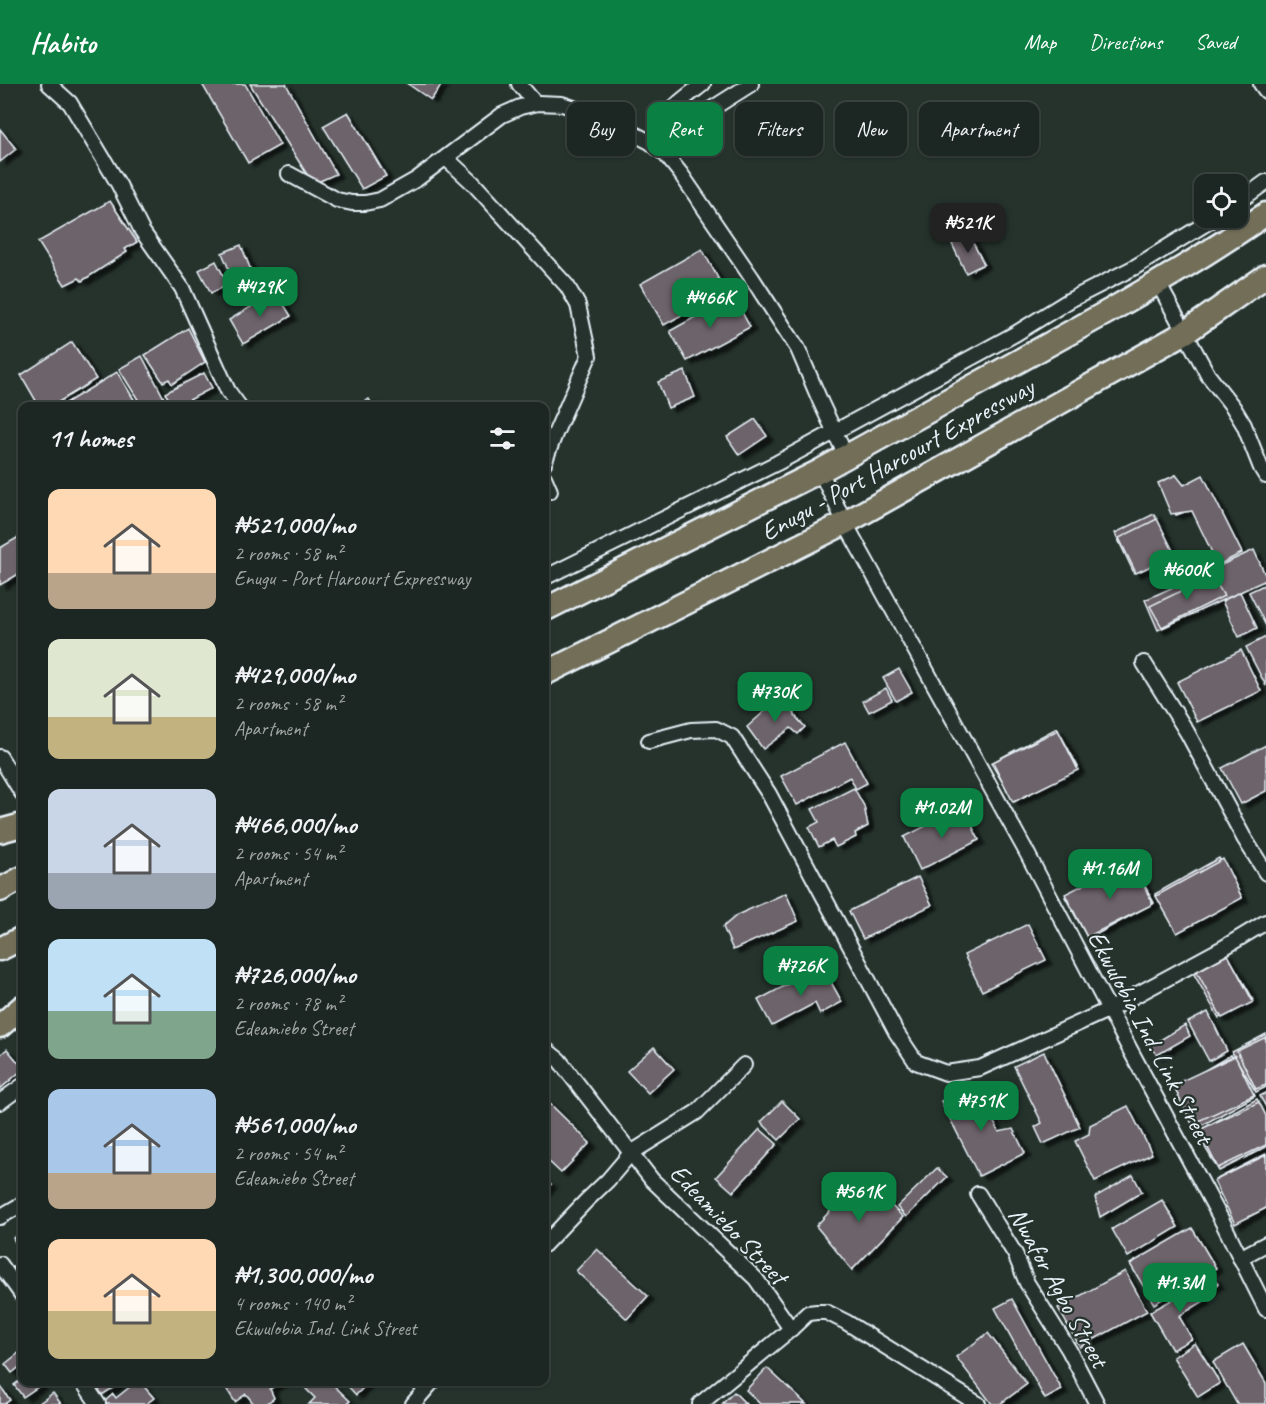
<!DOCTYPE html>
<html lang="en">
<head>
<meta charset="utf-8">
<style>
	body { margin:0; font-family:Caveat,sans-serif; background:#29322f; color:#f1f3f6; height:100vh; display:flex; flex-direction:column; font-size:22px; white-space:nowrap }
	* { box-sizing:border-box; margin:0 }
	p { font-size:20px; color:#a0a5a5 }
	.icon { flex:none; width:33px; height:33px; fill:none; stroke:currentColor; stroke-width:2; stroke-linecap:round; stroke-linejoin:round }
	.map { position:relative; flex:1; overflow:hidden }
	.side { position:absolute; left:18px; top:318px; width:531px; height:984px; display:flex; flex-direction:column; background:#1c2622; border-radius:12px; box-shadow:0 2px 4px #0004,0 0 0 2px #3a4340 }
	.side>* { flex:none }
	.hud { position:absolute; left:567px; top:18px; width:570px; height:54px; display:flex; gap:12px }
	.tools { position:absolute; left:1194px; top:90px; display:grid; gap:12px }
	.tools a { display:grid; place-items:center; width:54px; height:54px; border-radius:12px; background:#1c2622; box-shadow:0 2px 4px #0004,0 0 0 2px #3a4340; font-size:30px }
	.price { position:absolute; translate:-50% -51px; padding:0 14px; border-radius:12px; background:#0b8043; color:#fff; font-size:20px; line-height:39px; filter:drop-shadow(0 2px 3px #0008) }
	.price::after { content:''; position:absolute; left:50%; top:36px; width:18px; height:14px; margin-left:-9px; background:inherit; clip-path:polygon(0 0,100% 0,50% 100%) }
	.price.on { background:#222; color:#fff }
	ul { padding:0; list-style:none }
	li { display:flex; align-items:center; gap:18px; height:150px; padding:0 30px }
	li span { display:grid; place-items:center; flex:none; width:168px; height:120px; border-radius:12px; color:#555 }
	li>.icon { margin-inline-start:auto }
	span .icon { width:72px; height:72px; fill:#fffc; stroke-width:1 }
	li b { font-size:26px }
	h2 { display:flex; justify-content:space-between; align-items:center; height:72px; padding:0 30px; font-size:26px }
	.tag { padding:0 21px; border-radius:12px; background:#1c2622; box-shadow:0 2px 4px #0004,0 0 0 2px #3a4340; font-size:21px; line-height:54px }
	.tag.on { background:#0b8043; color:#fff }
	header { display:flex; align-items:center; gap:36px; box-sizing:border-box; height:84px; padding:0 30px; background:#0b8043; color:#fff }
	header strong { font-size:28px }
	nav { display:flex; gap:33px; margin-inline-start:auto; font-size:21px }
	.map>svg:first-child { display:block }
	.building { fill:#6d636a; stroke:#e8f1f8; stroke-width:1.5; filter:url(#shadow) }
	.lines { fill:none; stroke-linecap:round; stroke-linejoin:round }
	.minor-casing { stroke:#e8f1f8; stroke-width:18 }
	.trunk-casing { stroke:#e8f1f8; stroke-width:27 }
	.minor { stroke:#26332d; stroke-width:14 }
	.trunk { stroke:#726e59; stroke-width:22 }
	.labels { text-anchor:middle; stroke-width:4.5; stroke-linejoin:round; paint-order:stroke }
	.street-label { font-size:26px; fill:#e8f1f8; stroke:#26332d }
</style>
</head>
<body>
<header>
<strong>Habito</strong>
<nav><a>Map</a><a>Directions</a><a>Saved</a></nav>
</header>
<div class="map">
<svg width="1266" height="1320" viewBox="0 0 1266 1320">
	<defs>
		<filter id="shadow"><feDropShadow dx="6" dy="4" stdDeviation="1.5" flood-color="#0009"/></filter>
	</defs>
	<rect width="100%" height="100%" fill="#26332d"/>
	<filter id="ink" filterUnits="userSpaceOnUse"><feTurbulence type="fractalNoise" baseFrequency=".0167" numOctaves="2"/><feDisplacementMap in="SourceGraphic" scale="12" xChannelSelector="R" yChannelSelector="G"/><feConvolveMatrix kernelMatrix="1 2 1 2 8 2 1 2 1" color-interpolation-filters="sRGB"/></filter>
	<g filter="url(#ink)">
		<!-- building -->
		<g class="building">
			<path d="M202,0H245L280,61L248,79Z"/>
			<path d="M250,0H286L336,90L313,100Z"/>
			<path d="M408,0H442L431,16Z"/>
			<path d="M348,28L386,92L362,105L323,42Z"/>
			<path d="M0,45L16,65L0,78Z"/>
			<path d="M110,117L137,158L125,165L127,168L82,197L79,194L65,201L38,158Z"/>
			<path d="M969,151L984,180L966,189L952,160Z"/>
			<path d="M241,161L252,189L234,197L222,169Z"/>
			<path d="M702,165L725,207L664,241L640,200Z"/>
			<path d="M216,177L228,201L211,209L199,186Z"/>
			<path d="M276,208L291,232L243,260L229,236Z"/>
			<path d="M733,212L750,243L687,277L670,247Z"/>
			<path d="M188,244L205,278L172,300L169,295L163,298L145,271Z"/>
			<path d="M72,258L96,295L52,322H39L21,291Z"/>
			<path d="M142,272L168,322H142L119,285Z"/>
			<path d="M685,287L695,313L668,324L658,298Z"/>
			<path d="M117,288L138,322H61Z"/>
			<path d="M204,289L212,304L178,322H173L165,309Z"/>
			<path d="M369,315L373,322H356Z"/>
			<path d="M755,335L767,352L739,371L727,353Z"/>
			<path d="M1176,391L1182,403L1201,395L1237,471L1218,480L1193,425L1176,431L1159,399Z"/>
			<path d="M1176,391L1184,401L1203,391L1242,469L1218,481L1192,427L1171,430L1158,399Z"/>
			<path d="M1154,430L1173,470L1134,489L1115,449Z"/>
			<path d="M1157,435L1175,471L1136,489L1119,454Z"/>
			<path d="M22,451V488L0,501V464Z"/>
			<path d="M1254,466L1266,493V496L1158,546L1145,516Z"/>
			<path d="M1212,492L1224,512L1162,543L1150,522Z"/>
			<path d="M1266,500V542L1249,508Z"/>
			<path d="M1240,508L1257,544L1239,553L1222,517Z"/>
			<path d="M1266,553V602L1246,563Z"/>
			<path d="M1241,566L1261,607L1197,638L1177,598Z"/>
			<path d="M899,585L912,608L896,617L883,594Z"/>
			<path d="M886,604L892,616L869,628L863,617Z"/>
			<path d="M784,610L796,633L805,643L798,650L791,644L763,665L747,643Z"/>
			<path d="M1057,644L1078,683L1014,718L991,679Z"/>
			<path d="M1058,646L1078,686L1013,718L993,678Z"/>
			<path d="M845,658L867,699L856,705L850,693L797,721L781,692Z"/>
			<path d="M1266,661V707L1241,720L1222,684Z"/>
			<path d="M854,704L864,722L868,742L855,749L856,753L836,763L832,756L819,763L809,743L819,738L812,725Z"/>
			<path d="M963,723L979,756L920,786L904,753Z"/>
			<path d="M1219,774L1242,813L1177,849L1155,810Z"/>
			<path d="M1223,775L1242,814L1177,849L1156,812Z"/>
			<path d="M1131,776L1154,819L1088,855L1065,813Z"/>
			<path d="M1131,777L1153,820L1087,853L1065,810Z"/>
			<path d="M918,793L932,821L863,855L849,827Z"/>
			<path d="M786,809L798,837L733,866L723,843L737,831Z"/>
			<path d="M1028,840L1046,876L982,907L964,871Z"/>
			<path d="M1226,868L1253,915L1219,934L1191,885Z"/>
			<path d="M1227,869L1253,918L1222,934L1196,886Z"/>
			<path d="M822,882L842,918L820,930L815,919L772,942L758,916Z"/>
			<path d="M1208,928L1227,967L1209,977L1188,938Z"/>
			<path d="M1185,941L1190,952L1157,971L1150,962Z"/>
			<path d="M1266,950V1003L1256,1008L1232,968Z"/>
			<path d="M1266,953V1001L1256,1005L1237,967Z"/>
			<path d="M654,963L674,985L648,1009L627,987Z"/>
			<path d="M7,965L22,983V986L0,1005V971Z"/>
			<path d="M1044,968L1080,1043L1043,1060L1035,1043L1042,1039L1014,982Z"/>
			<path d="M1231,971L1255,1012L1197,1044L1174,1004Z"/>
			<path d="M1235,972L1254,1011L1192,1040L1173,1001Z"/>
			<path d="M974,1000L999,1048L1013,1045L1025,1069L979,1092L941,1017Z"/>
			<path d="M1266,1009V1023L1260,1012Z"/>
			<path d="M544,1014L590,1059L561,1089L544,1073Z"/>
			<path d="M1257,1015L1266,1033V1063L1219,1087L1196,1048Z"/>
			<path d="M782,1017L800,1035L779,1056L761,1038Z"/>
			<path d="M1259,1018L1266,1032V1061L1218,1084L1199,1046Z"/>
			<path d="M1128,1022L1152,1070L1095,1097L1075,1057L1089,1050L1090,1041Z"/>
			<path d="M760,1045L777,1060L733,1108L716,1093Z"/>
			<path d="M1266,1070V1124L1237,1138L1215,1096Z"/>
			<path d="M1266,1071V1124L1235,1140L1214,1097Z"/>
			<path d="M937,1084L947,1093L906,1133L897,1123Z"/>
			<path d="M1133,1091L1142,1108L1100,1133L1095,1113Z"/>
			<path d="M862,1093L903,1133L852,1186L816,1142Z"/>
			<path d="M544,1095L551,1100L544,1107Z"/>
			<path d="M1162,1116L1178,1143L1128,1173L1112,1145Z"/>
			<path d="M1192,1144L1216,1184L1154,1220L1130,1180Z"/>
			<path d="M22,1148V1172L13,1154Z"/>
			<path d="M597,1165L648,1212L627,1235L576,1187Z"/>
			<path d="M1125,1187L1147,1227L1080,1263L1058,1224Z"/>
			<path d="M1213,1193L1218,1200L1202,1209L1204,1217L1179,1232L1192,1255L1172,1266L1150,1228Z"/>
			<path d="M1012,1215L1062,1306L1045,1315L995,1224Z"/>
			<path d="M988,1249L1027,1300L1000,1320H992L956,1273Z"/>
			<path d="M22,1257V1281L12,1289L5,1280L21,1267L20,1260Z"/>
			<path d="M1195,1259L1220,1299L1198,1313L1173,1273Z"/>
			<path d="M1243,1260L1266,1299V1320H1237L1213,1278Z"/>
			<path d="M767,1284L806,1320H760L746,1306Z"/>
			<path d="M22,1295V1298H45L23,1313L14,1301Z"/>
			<path d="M100,1298H122L102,1311L96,1300Z"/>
			<path d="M136,1298H140L154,1314L146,1320H104L103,1319L113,1310L116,1314Z"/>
			<path d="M222,1298H281L270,1305L274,1314L266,1320H254L246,1310L235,1318Z"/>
			<path d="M314,1298H330L350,1317L347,1320H309L315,1314L306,1305Z"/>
			<path d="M344,1298H369L356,1311Z"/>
			<path d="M1,1303L10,1316L4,1320H0V1304Z"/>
			<path d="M734,1308L746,1320H722Z"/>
			<path d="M53,1309L61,1320H38Z"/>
		</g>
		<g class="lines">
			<!-- minor casing -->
			<g class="minor-casing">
				<g id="minor">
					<path d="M49,0L70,19L119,101L142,147L182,204L228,307L239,322"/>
					<path d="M519,0L535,19"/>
					<path d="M1261,0L1266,7"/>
					<path d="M665,70L702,31L751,0"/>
					<path d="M665,70C665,58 663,43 668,32C673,21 693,8 703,0"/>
					<path d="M446,74L473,99L567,202L578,221L589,272L555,350L544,379"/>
					<path d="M289,90L337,116L352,119H365L380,116L417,95L502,31L520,23L538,19L562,20L603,34L650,58L665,70L681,90L752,194L798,265L821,319L846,372"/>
					<path d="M1238,118L1266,98"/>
					<path d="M1158,199L1208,291L1233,323L1244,341L1261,384L1266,392"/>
					<path d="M820,387L845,439L1027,769L1127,960L1220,1133L1266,1225"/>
					<path d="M544,393L550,407"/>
					<path d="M544,494L777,379L1015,250L1070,216L1135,183L1215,134"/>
					<path d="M1144,579L1187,648L1244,754L1266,789"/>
					<path d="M649,657L691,646L716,645L732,653L769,710L896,948L916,978L946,989L980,984L1110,925L1223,864L1266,838"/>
					<path d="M0,673L22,709"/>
					<path d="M544,964L559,976L652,1096L756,1195L791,1245"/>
					<path d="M0,1018L22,1002"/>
					<path d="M978,1110L1015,1170L1027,1199L1069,1266L1097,1320"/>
					<path d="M0,1133L22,1120"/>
					<path d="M544,1161L586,1117L608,1096L631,1069L697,1028L744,981"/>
					<path d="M1240,1174L1266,1160"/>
					<path d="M0,1180L22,1211"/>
					<path d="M83,1298L98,1320"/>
					<path d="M413,1320L432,1298"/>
					<path d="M700,1320L791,1245L808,1229L817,1228H826L846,1238L978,1320"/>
				</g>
			</g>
			<!-- trunk casing -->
			<g class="trunk-casing">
				<g id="trunk">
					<path d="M544,526L820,387L1111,226C1164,196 1216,164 1266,130"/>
					<path d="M544,590L845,439L1186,248L1266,192"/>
					<path d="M0,747L22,741"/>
					<path d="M0,806L22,794"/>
					<path d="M0,865L22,854"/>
					<path d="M0,942L22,923"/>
				</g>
			</g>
			<!-- minor -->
			<use href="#minor" class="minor"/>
			<!-- trunk -->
			<use href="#trunk" class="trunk"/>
		</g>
	</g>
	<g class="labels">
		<!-- street labels -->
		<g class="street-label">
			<text transform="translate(897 375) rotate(-29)" y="9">Enugu - Port Harcourt Expressway</text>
			<text transform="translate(1151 953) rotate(62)" y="9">Ekwulobia Ind. Link Street</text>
			<text transform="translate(729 1140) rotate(46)" y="9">Edeamiebo Street</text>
			<text transform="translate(1059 1203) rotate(61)" y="9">Nwafor Agbo Street</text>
		</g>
	</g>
</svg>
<div class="tools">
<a><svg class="icon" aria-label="locate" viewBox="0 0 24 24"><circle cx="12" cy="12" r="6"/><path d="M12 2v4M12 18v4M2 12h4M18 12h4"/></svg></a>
</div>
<b class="price on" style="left:968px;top:170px">₦521K</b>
<b class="price" style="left:260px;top:234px">₦429K</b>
<b class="price" style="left:710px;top:245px">₦466K</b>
<b class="price" style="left:1187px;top:517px">₦600K</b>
<b class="price" style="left:775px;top:639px">₦730K</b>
<b class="price" style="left:942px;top:755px">₦1.02M</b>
<b class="price" style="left:1110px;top:816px">₦1.16M</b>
<b class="price" style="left:801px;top:913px">₦726K</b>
<b class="price" style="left:981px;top:1048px">₦751K</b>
<b class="price" style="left:859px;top:1139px">₦561K</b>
<b class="price" style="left:1180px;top:1230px">₦1.3M</b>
<div class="hud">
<a class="tag">Buy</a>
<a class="tag on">Rent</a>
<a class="tag">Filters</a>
<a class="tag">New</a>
<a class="tag">Apartment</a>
</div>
<section class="side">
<h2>11 homes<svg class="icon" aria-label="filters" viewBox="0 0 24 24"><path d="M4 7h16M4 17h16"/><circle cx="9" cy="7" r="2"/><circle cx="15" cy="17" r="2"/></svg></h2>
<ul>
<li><span style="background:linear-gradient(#ffd9b3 70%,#b9a48a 0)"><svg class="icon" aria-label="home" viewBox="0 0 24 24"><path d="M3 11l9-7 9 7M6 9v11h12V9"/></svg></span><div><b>₦521,000/mo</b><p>2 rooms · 58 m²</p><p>Enugu - Port Harcourt Expressway</p></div></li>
<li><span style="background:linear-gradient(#dfe7d0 65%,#c2b280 0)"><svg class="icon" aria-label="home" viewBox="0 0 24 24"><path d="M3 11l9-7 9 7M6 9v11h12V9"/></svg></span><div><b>₦429,000/mo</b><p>2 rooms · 58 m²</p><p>Apartment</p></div></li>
<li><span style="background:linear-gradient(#c9d6e8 70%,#9aa5b1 0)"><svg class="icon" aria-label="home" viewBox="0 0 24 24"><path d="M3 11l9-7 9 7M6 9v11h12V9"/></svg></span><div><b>₦466,000/mo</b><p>2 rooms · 54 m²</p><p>Apartment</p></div></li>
<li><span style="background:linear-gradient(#bfe0f5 60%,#7fa58c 0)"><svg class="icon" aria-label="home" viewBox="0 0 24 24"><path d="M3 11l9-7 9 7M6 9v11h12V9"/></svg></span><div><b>₦726,000/mo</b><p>2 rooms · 78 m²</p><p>Edeamiebo Street</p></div></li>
<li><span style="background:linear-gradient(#a9c7e8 70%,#b9a48a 0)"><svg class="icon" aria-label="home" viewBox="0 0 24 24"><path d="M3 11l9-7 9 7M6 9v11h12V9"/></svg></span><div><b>₦561,000/mo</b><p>2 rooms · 54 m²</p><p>Edeamiebo Street</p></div></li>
<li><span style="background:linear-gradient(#ffd9b3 60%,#c2b280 0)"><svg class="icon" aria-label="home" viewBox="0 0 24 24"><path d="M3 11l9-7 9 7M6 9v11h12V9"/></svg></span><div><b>₦1,300,000/mo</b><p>4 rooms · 140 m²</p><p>Ekwulobia Ind. Link Street</p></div></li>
</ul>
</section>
</div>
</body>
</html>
